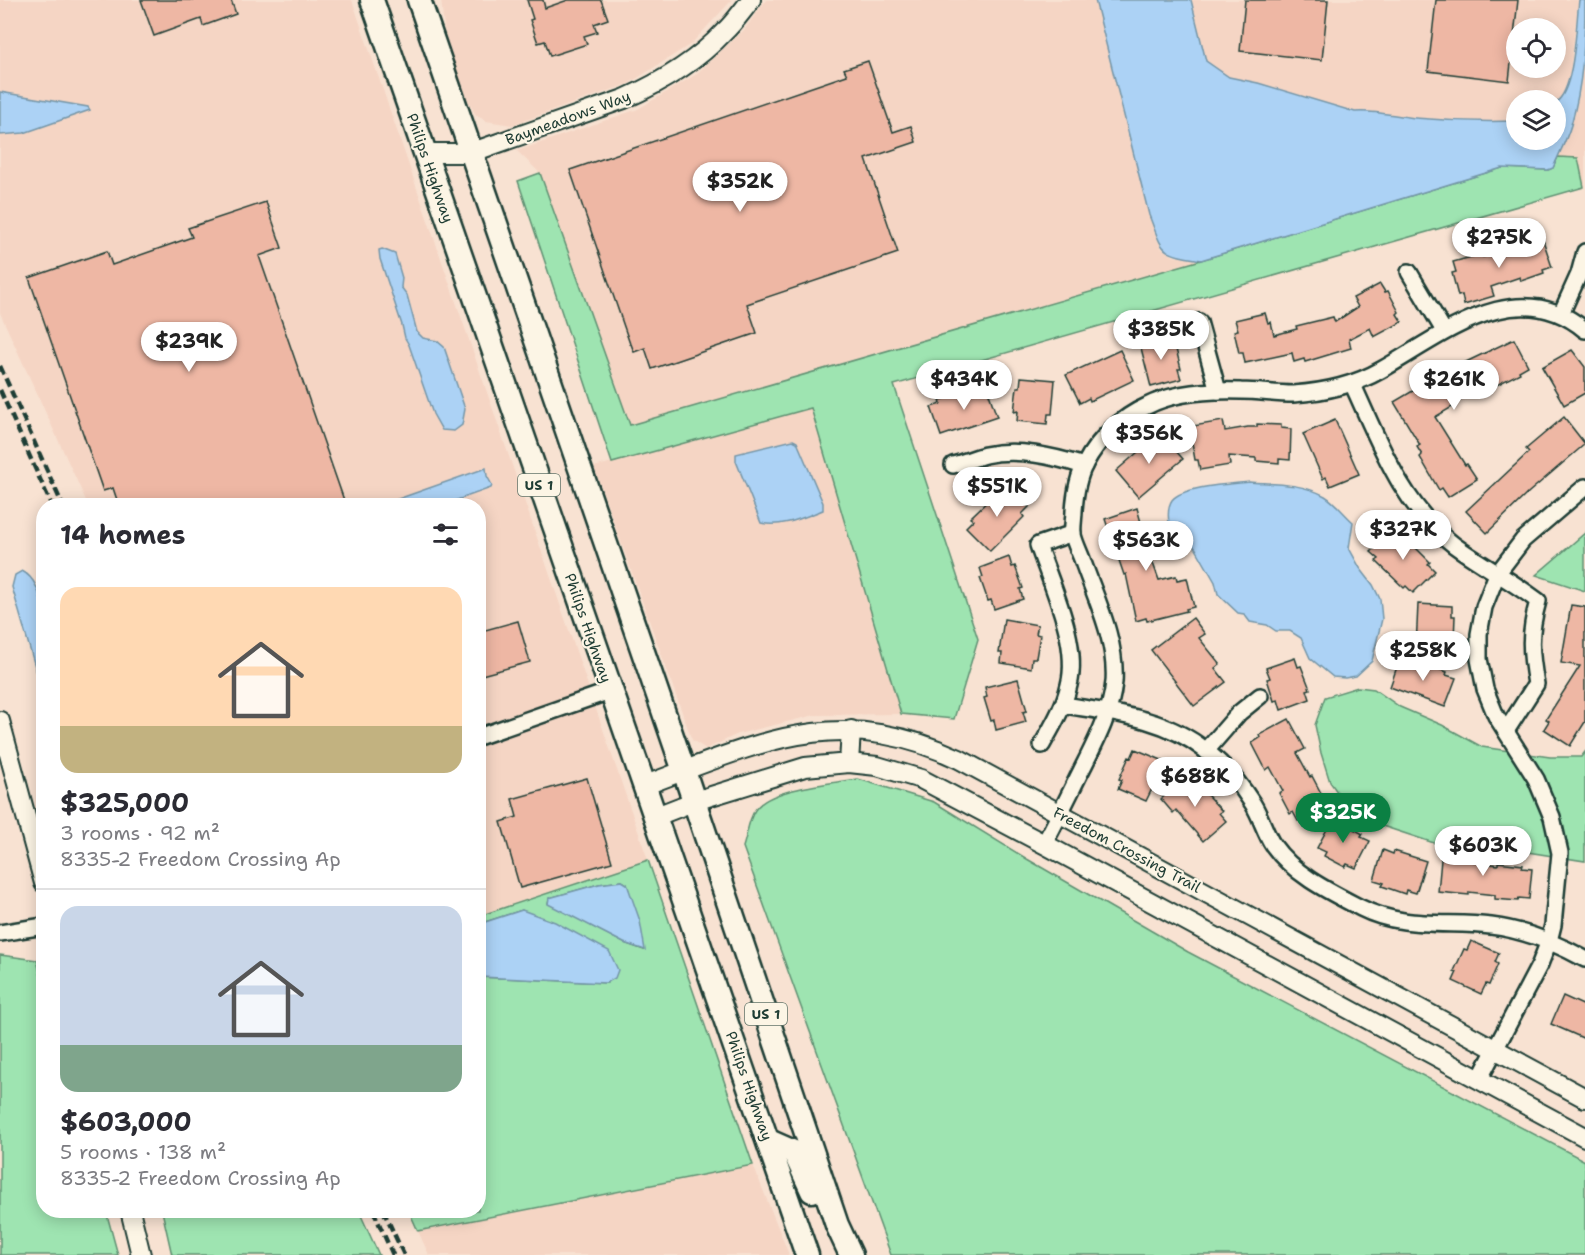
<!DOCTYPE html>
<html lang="en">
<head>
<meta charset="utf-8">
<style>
	body { margin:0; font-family:"Shantell Sans",sans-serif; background:#f7f7f7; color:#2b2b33; height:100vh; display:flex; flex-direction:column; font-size:22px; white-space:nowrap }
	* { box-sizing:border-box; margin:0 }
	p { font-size:20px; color:#7c7c81 }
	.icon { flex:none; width:33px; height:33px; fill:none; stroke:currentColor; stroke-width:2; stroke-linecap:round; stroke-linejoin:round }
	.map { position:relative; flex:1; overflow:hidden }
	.details { position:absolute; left:36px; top:498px; width:450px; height:720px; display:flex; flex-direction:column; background:#fff; border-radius:24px; box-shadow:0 3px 15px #0003 }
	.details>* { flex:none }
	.controls { position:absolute; left:1506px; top:18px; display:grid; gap:12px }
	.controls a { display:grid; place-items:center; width:60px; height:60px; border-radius:50%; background:#fff; box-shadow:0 3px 15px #0003; font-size:30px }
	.price { position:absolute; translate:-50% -51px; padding:0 14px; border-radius:21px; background:#fff; color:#222; font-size:20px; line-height:39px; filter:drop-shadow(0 2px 3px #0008) }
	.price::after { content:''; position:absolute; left:50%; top:36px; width:18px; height:14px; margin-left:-9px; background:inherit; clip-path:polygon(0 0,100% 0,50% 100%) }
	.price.on { background:#0b8043; color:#fff }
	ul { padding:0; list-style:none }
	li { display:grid; align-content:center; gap:12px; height:318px; padding:0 24px }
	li+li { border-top:2px solid #e1e1e2 }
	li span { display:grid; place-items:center; height:186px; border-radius:18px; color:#555 }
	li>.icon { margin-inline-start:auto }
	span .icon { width:108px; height:108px; fill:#fffc; stroke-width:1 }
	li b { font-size:26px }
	h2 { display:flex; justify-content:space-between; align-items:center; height:72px; padding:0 24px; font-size:26px }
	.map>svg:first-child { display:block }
	.built { fill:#f5d5c4; fill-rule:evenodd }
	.green { fill:#9ee4b1; stroke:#5e9072; stroke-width:1.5; fill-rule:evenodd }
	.water { fill:#acd2f5; stroke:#7496a8; stroke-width:1.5 }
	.building { fill:#eeb7a4; stroke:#1f3d34; stroke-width:1.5 }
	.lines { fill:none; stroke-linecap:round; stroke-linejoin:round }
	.minor-casing { stroke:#1f3d34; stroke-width:20 }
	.tertiary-casing { stroke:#1f3d34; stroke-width:22 }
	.primary-casing { stroke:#1f3d34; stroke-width:27 }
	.minor { stroke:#fcf5e5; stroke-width:15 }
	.tertiary { stroke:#fcf5e5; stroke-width:18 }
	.primary { stroke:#fcf5e5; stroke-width:22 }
	.rail { stroke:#1f3d34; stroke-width:4.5; stroke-dasharray:9 4.5; stroke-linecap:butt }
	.labels { text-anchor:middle; stroke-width:4.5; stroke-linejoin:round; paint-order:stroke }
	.shield { fill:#fcf5e5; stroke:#617469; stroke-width:1.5 }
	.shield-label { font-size:14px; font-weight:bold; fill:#1f3d34 }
	.street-label { font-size:15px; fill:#1f3d34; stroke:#fcf5e5 }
</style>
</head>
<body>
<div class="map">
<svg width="1585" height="1255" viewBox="0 0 1585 1255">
	<rect width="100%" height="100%" fill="#f8e2d2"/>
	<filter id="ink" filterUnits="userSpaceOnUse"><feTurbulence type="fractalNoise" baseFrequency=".0167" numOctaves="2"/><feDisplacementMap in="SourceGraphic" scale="12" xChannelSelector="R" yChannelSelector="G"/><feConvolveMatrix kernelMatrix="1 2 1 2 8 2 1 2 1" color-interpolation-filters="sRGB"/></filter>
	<g filter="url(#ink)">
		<!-- built -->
		<g class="built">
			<path d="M0,0H352L648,860L479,916L478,506L88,505L0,313Z"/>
			<path d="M441,0H732L691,44L628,84L512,125L486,121L475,114L461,86L445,37Z"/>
			<path d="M766,0H1095L1149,215L1161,248L1173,256L1201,260L629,426L540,173L517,151L638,109L695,75L744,30Z"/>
			<path d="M1191,0H1579L1569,81L1560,99L1556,102V100H1516V121L1486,122L1418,118L1377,114L1366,111L1355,112L1258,83L1229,77L1206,61ZM1516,28H1556V68H1516Z"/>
			<path d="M1585,45V187H1584L1578,158L1558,157L1571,127L1578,98Z"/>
			<path d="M811,408L901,714L815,715L738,734L706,749L692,740L594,467Z"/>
			<path d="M753,1165L789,1255H429L418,1231Z"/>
		</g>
		<!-- green -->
		<g class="green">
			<path d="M1558,157L1578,158L1584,187L894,385L978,639L954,719L901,714L811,408L612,463L518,181L540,173L630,425L1201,260L1502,168L1548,170L1553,168Z"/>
			<path d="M1585,533V591L1536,575Z"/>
			<path d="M1358,687L1374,689L1400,707L1442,725L1482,747L1550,757H1581L1585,752V861L1521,851L1440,845L1355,817L1330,782L1321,753L1315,725L1325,697Z"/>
			<path d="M858,779L934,802L1027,859L1188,952L1585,1161V1255H891L743,847C747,836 748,820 755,810C769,788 833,783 858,779Z"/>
			<path d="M648,860L753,1165L418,1231L409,1211L478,1210L479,977L606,983L522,910L479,924V916ZM622,881L627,884L644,950L624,943L548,903L549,898L599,884Z"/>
			<path d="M0,955L37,960L43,985L44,1210L106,1211L118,1255H0Z"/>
			<path d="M162,1211H359L379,1255H172Z"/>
		</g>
		<!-- water -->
		<g class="water">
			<path d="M1095,0H1191L1206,61L1229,77L1258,83L1355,112C1374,110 1395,116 1415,118C1448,121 1483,122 1516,121V140H1556V102C1575,90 1576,24 1579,0H1585C1585,42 1583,84 1571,125C1567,139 1559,154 1553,168L1548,170L1502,168L1201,260C1160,253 1164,254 1149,215Z"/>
			<path d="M0,92L88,107L90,110L24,133L0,135Z"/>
			<path d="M382,249L395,254L402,278L401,287L407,295L417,332L423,338L437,341L444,347L465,409L462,425L454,431L442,430L433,414L409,345L405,338L402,325L380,259L379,250Z"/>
			<path d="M793,440L797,442L823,503V510C804,517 782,528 761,523L736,461V454Z"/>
			<path d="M486,468L487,476L492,485L491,488L443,505H381Z"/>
			<path d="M1249,482C1275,484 1302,483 1325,496C1335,502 1344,514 1353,522L1349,548L1360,568L1373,585L1380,599L1382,619L1372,661L1356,676L1345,678L1333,677L1310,658L1301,638L1290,631H1276L1267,625L1250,622L1244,614L1238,613L1218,594L1215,582L1196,549L1183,535L1170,528C1168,521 1167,507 1172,500C1183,486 1231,484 1249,482Z"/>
			<path d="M22,571C53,586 44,661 43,690L38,677L12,587L15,575Z"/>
			<path d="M622,881L627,884L640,921L645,950L624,943L548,904L549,898L599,884Z"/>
			<path d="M522,910L555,922L609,951L618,970L615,978L606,983L479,977V924Z"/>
		</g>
		<!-- building -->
		<g class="building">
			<path d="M141,0H231L236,14L203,26L201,19L154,36Z"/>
			<path d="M527,0H543L545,8L568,0H601L608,19L594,24L597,32L584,36L587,44L550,56L545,41L538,43L530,20L533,19Z"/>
			<path d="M1245,0H1328L1322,60L1240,51Z"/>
			<path d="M1436,0H1518L1509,81L1428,71Z"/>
			<path d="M868,61L893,132L911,126L916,142L866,159L898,253L747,304L757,333L652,369L645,348L634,352L631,344H630L570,170L847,75L844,69Z"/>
			<path d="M266,202L282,248L259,256L346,506H119L113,488L103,491L29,278L107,251L112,265L192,237L188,228Z"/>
			<path d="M1542,237L1552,267L1543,270L1544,273L1521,281L1520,277L1491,287L1494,296L1464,305L1462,295L1458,296L1452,273L1456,272L1453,262L1482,254L1483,257L1510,248L1509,245L1532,238L1533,240Z"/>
			<path d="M1380,284L1385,292L1388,291L1399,312L1397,314L1402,322L1374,337L1370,328L1349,339L1351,348L1305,362L1304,359L1294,362L1292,353L1245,363L1243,353H1239L1234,331L1238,330L1235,320L1265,313L1268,323L1271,322L1274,335L1297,329L1296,326L1333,317L1335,322L1358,307L1353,298Z"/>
			<path d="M1170,336L1172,346L1175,345L1181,369H1178L1181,379L1151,387L1140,344Z"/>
			<path d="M1514,339L1528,366L1519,371L1520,373L1485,391L1484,388L1475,392L1474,390L1453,403L1454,406L1435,417L1465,465L1467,464L1477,479L1448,497L1442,488L1439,490L1420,457L1422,455L1417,447L1420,445L1394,402L1445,372Z"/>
			<path d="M1120,350L1134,380L1090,401L1089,398L1080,403L1066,375Z"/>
			<path d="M1572,350L1585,367V393L1564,405L1542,367Z"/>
			<path d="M1021,377L1055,380L1052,414H1048L1047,424L1017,421L1018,411L1014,412L1017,387H1020Z"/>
			<path d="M987,388L997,417L941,436L931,407L941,404L940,400L977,389V391Z"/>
			<path d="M1564,417L1585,444L1529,492L1487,533L1466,511L1529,452L1526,449Z"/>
			<path d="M1335,420L1359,474L1330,486L1326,477L1323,479L1303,434Z"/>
			<path d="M1223,421L1225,431L1248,427H1257V424L1281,425V428L1291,429L1290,460L1279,459V463L1256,461V458L1229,456L1230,465L1200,470L1198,460H1195L1191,437L1195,436L1193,426Z"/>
			<path d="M1160,433L1183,459L1138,497L1116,471Z"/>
			<path d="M1008,486L1029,507L1022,514L1024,517L990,551L966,527L973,520L970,518L998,491L1000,493Z"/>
			<path d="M1137,508L1142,526L1140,527L1159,580L1176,576L1177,580L1187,578L1194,607L1186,609L1187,611L1147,621L1146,618L1136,621L1126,574L1124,575L1105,519Z"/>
			<path d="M1393,530L1400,537L1402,535L1416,548L1430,562L1428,564L1435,571L1413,593L1406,586L1404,588L1376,561L1379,559L1371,552Z"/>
			<path d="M1009,557L1012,567L1015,566L1023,588L1020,589L1023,599L994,609L991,600L988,601L980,578L983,577L980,568Z"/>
			<path d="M1418,604L1452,606V616H1455L1454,640H1451L1450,650L1416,648Z"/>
			<path d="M1571,605L1585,607V722L1570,746L1544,729L1549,721L1546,719L1580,666L1561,663Z"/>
			<path d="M1193,618L1205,634L1199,638L1220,664L1215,668L1226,682L1194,706L1151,650Z"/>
			<path d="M1004,619L1038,625L1036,634L1040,635L1036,658H1032L1031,668L1001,663L1002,653H999Z"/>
			<path d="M518,621L530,662L478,676V632Z"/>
			<path d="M1295,658L1298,667L1301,666L1310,689L1307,690L1310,699L1281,710L1278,700L1274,701L1267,679L1270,678L1266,668Z"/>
			<path d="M1400,658L1410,662V659L1447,672L1446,675L1456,678L1445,707L1390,687Z"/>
			<path d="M1018,679L1027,711L1023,712L1026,722L996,730L994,720L991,721L984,698L987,697L985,687Z"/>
			<path d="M1289,719L1305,749L1297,753L1310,777L1312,776L1323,797L1321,798L1326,807L1298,821L1293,812L1290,814L1279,793L1283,791L1270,767L1266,770L1252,743L1260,738L1259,735Z"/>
			<path d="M1135,749L1164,761L1160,770L1163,772L1154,791L1152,789L1146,801L1118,789L1122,780L1119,779L1129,757L1131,758Z"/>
			<path d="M1187,776L1194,784L1196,782L1209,797L1222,811L1219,813L1226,821L1203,841L1176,810L1173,813L1161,799Z"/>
			<path d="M587,778L612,862L520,888L501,822L517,817L512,799Z"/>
			<path d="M1333,818L1363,834L1361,837L1370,841L1356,868L1347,864L1345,867L1324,856L1326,852L1317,848Z"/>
			<path d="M1442,849L1472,851V861L1475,862L1498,865V862L1523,865L1522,868L1532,869L1529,899L1519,898L1518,901L1495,899V895L1469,892V895L1438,892Z"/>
			<path d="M1383,850L1393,854L1394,851L1426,861L1416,893L1406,890L1405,894L1382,886L1384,883L1374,880Z"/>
			<path d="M1471,941L1499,953L1495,962L1498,964L1489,985L1486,984L1481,994L1453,981L1457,972L1454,971L1464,949L1467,950Z"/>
			<path d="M1563,996L1585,1006V1039L1551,1024Z"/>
		</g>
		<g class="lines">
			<!-- minor casing -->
			<g class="minor-casing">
				<g id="minor">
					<path d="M1409,272L1444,331"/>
					<path d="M1561,314L1579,274L1585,252"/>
					<path d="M1199,322L1218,391"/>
					<path d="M1352,383C1379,441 1401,505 1454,545C1481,565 1511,580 1538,601C1529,633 1530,651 1536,684L1506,731"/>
					<path d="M953,465C964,462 974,458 985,455C1018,448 1052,456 1084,466"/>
					<path d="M1064,705C1113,713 1164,717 1205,750C1223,764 1241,785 1253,804C1261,817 1265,833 1273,845C1294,875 1330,892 1361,908C1402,929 1447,921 1491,926C1524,930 1556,943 1585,959"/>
					<path d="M478,737L610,691"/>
					<path d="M1042,745C1053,725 1064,707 1069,685C1080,643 1051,585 1038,545L1073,533"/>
					<path d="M1206,751L1239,713L1260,696"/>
					<path d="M1044,844C1057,820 1069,795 1081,771C1095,743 1111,714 1114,682C1117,641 1096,599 1083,562C1080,553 1075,544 1073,535C1072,527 1074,518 1074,511C1075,496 1078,477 1085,464C1097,440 1122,417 1147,406C1174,392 1211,390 1241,391C1258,391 1276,394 1293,394C1323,392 1355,385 1381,370C1442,336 1516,272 1585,330"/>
					<path d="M0,933L44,926"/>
					<path d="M1479,1080L1540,964L1549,941L1553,925L1560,853L1552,817L1536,779L1496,716L1485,689L1479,659V634L1484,607L1497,574L1523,540L1585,487"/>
				</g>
			</g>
			<!-- tertiary casing -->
			<g class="tertiary-casing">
				<g id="tertiary">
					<path d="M424,153H470L624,99C660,83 697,61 724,32C734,23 742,11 751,0"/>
					<path d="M0,721L44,883"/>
					<path d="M849,763L851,730"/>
					<path d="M643,786C759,743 838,702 959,759L1585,1098"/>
					<path d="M654,817L695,801L805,767L849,763L877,766L921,779L1044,844L1585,1137"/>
					<path d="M130,1210L141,1255"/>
				</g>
			</g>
			<!-- primary casing -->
			<g class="primary-casing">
				<g id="primary">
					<path d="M372,0L807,1255"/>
					<path d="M419,0L684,771L837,1225L851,1255"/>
					<path d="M769,1141L794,1152L812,1191"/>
				</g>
			</g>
			<!-- minor -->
			<use href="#minor" class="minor"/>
			<!-- tertiary -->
			<use href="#tertiary" class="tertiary"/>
			<!-- primary -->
			<use href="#primary" class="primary"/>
			<!-- rail -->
			<g class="rail">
				<path d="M0,366L63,506"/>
				<path d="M0,390L52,506"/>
				<path d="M373,1210L393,1255"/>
				<path d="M383,1210L404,1255"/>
			</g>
		</g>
	</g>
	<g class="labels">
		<!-- shield labels -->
		<g class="shield">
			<rect x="518" y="474" width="42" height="22" rx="4.5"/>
			<rect x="745" y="1003" width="42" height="22" rx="4.5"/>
		</g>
		<g class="shield-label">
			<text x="539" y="490">US 1</text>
			<text x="766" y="1019">US 1</text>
		</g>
		<!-- street labels -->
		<g class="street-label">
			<text transform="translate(568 118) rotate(-20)" y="5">Baymeadows Way</text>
			<text transform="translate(430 168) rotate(71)" y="5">Philips Highway</text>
			<text transform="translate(588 628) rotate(71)" y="5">Philips Highway</text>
			<text transform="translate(1127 850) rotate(28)" y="5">Freedom Crossing Trail</text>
			<text transform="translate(749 1086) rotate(71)" y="5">Philips Highway</text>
		</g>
	</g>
</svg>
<div class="controls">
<a><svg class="icon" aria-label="locate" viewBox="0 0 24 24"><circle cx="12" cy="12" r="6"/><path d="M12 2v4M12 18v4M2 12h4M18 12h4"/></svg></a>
<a><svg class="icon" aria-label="layers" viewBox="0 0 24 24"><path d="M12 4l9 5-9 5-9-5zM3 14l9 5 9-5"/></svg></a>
</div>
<b class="price" style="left:740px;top:213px">$352K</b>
<b class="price" style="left:1499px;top:269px">$275K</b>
<b class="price" style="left:1161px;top:361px">$385K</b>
<b class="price" style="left:189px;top:373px">$239K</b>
<b class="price" style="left:964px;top:411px">$434K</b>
<b class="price" style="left:1454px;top:411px">$261K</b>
<b class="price" style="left:1149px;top:465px">$356K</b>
<b class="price" style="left:997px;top:518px">$551K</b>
<b class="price" style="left:1403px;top:561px">$327K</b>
<b class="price" style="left:1146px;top:572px">$563K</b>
<b class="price" style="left:1423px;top:682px">$258K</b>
<b class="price" style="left:1195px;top:808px">$688K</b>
<b class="price on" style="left:1343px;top:844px">$325K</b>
<b class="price" style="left:1483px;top:877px">$603K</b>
<section class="details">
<h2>14 homes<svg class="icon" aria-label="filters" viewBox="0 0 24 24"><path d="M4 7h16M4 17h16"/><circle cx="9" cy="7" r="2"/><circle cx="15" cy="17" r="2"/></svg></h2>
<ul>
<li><span style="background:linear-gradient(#ffd9b3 75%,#c2b280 0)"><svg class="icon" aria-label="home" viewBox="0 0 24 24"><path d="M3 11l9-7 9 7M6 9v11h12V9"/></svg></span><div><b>$325,000</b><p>3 rooms · 92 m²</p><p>8335-2 Freedom Crossing Ap</p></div></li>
<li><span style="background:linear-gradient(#c9d6e8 75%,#7fa58c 0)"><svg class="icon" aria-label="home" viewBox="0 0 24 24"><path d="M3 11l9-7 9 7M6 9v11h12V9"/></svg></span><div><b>$603,000</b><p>5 rooms · 138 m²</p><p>8335-2 Freedom Crossing Ap</p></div></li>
</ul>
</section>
</div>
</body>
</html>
